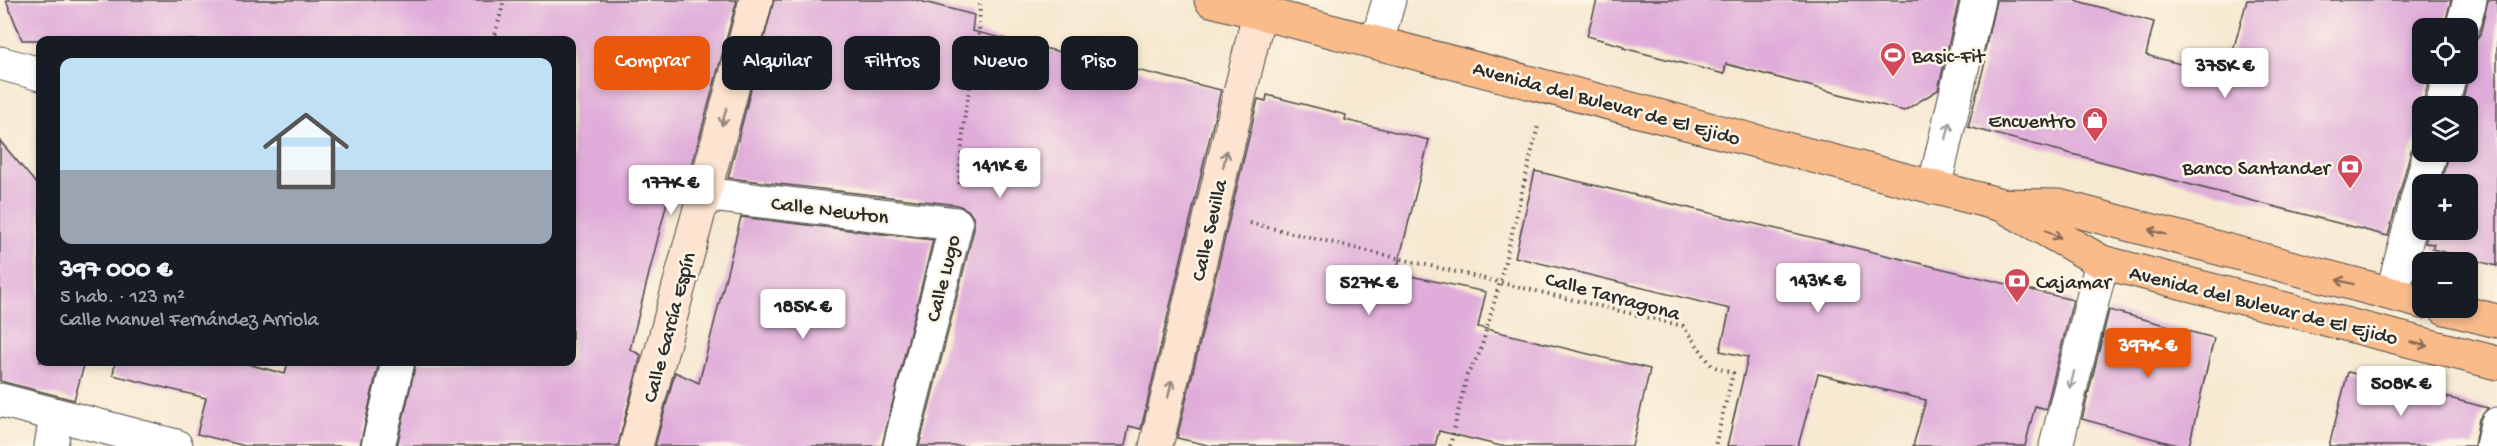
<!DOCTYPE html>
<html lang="es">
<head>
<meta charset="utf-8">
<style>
	body { margin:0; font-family:"Gochi Hand",sans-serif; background:#242831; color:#f1f3f6; height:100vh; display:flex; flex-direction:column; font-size:22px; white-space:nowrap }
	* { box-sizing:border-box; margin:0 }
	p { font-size:20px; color:#9ea1a6 }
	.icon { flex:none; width:33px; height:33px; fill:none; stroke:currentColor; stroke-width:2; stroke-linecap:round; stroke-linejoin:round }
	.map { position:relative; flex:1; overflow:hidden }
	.details { position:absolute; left:36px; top:36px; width:540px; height:330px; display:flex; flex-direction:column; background:#171b24; border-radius:12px; box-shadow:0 3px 9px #0003 }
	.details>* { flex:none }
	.hud { position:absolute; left:594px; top:36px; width:570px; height:54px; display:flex; gap:12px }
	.fabs { position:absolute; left:2412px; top:18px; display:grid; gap:12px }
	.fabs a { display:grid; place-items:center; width:66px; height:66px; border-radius:12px; background:#171b24; box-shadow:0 3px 9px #0003; font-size:30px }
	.price { position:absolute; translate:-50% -51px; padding:0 14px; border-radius:6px; background:#fff; color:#222; font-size:20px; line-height:39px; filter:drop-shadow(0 2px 3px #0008) }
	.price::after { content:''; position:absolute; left:50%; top:36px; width:18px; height:14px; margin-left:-9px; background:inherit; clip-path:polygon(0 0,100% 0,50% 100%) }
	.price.selected { background:#ea580c; color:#fff }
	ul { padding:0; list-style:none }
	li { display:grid; align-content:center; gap:12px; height:318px; padding:0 24px }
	li span { display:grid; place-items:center; height:186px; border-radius:12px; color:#555 }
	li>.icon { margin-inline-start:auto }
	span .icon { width:108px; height:108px; fill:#fffc; stroke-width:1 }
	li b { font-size:26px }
	.chip { padding:0 21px; border-radius:12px; background:#171b24; box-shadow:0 3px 9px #0003; font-size:21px; line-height:54px }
	.chip.selected { background:#ea580c; color:#fff }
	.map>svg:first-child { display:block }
	.building { fill:#e0adda }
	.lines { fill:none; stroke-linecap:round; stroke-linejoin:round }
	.street-casing { stroke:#4a4844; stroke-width:35 }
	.secondary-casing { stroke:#4a4844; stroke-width:35 }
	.primary-casing { stroke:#4a4844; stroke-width:35 }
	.path { stroke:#4a4844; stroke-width:4; stroke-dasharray:1.5 4.5; stroke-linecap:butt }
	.street { stroke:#fff; stroke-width:33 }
	.secondary { stroke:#fde4d1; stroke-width:33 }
	.primary { stroke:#fabb8b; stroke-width:33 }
	.oneway { stroke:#94887e }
	.oneway2 { stroke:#a0a0a0 }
	.oneway3 { stroke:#886c56 }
	.labels { text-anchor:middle; stroke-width:5; stroke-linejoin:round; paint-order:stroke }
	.poi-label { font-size:21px; fill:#2b2b2b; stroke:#fcf5e5; text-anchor:start }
	.street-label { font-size:21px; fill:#2b2b2b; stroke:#fcf5e5 }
</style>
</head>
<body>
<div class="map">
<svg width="2497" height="446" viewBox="0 0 2497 446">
	<rect width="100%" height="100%" fill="#fcf5e5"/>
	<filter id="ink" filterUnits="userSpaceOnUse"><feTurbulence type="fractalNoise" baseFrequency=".0167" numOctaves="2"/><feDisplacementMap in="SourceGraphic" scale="12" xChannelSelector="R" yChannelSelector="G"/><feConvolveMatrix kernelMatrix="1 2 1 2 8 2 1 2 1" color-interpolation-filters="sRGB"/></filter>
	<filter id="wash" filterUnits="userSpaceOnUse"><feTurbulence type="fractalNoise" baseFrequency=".008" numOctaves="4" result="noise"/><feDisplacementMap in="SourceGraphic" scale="24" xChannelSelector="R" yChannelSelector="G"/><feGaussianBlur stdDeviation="1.35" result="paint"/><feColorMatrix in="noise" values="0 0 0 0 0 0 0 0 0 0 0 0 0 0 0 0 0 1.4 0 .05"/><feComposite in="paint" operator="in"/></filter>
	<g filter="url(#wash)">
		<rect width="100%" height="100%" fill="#f7e9d1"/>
		<g id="blocks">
			<!-- building -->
			<g class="building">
				<path d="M6,0H737L689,176L674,174L630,349L641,355L618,446H397L416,362H572V40H22Z"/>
				<path d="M774,0H916L974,15L972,31L1221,90L1141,429L1129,426L1125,446H919L974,229V219L968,210L958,205L728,178Z"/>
				<path d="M1597,0H1959L1938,90L1904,111L1726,64L1724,74L1623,48L1624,46L1587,36Z"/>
				<path d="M1996,0H2074L2154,22L2146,55L2226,76L2247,0H2451L2444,28H2422V74H2431L2422,106V135L2416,139L2412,147L2388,236L1968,127L1985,62L1982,63Z"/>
				<path d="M2488,0H2497V266L2432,249L2434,244L2425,243L2429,230H2468V184H2441L2448,152H2468V106H2461L2468,79V46L2475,41L2480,34Z"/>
				<path d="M1267,95L1346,115L1345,120L1429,140L1396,273L1486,292L1478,327L1650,369L1632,446H1501L1439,431L1435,446H1212L1177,438L1258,99L1266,101Z"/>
				<path d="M0,141L40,188V362H85L74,400L0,381Z"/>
				<path d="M1535,171L2073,300L2046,409L2035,406L2025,446H1913L1926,400L1818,374L1798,446H1727L1748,357L1720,351L1730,309L1515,257Z"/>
				<path d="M741,217L933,240L882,446H655L675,372L699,383Z"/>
				<path d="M2109,310L2214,338L2189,446H2180L2082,419Z"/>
				<path d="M115,362H240L285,374L288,362H379L360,446H245L197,434L206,398L113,375Z"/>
				<path d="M2348,372L2488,408L2479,419L2474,446H2329Z"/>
			</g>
		</g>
	</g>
	<g filter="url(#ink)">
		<use href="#blocks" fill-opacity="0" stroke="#4a4844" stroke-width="1.5"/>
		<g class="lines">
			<!-- street casing -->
			<g class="street-casing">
				<g id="street">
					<path d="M2462,28L2470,0"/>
					<path d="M1377,42L1389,0"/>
					<path d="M0,63L40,74"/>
					<path d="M2442,106L2450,74"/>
					<path d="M1934,188L1978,0"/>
					<path d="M703,194L956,224L900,446"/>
					<path d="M2392,294L2430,152"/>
					<path d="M0,400L176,446"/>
					<path d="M51,446L56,416"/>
					<path d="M378,446L398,362"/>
					<path d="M2056,446L2102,262"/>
					<path d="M2492,446L2497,424"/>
				</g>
			</g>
			<!-- secondary casing -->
			<g class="secondary-casing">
				<g id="secondary">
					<path d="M636,446L756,0"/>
					<path d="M1156,446L1259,13"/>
				</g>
			</g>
			<!-- primary casing -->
			<g class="primary-casing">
				<g id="primary">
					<path d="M1211,0L2002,205L2059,206L2422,302"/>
					<path d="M2004,206L2102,262L2497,363"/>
					<path d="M2445,308L2497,321"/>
				</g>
			</g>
			<!-- path -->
			<g class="path">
				<path d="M494,40L504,0"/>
				<path d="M959,184L964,120L979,33L980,0"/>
				<path d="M1250,223L1683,326L1712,366L1733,373L1715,446"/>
				<path d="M1450,446L1467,375L1480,352L1500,282L1538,126"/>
			</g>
			<!-- street -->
			<use href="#street" class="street"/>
			<!-- secondary -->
			<use href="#secondary" class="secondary"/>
			<!-- primary -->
			<use href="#primary" class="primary"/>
		</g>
		<!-- one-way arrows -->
		<defs><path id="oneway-shaft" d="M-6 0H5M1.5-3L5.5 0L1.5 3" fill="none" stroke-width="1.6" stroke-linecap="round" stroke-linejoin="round" transform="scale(1.5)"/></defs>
		<g class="oneway">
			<use href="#oneway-shaft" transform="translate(724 117) rotate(105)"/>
			<use href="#oneway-shaft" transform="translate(1225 159) rotate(-77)"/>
			<use href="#oneway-shaft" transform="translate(1170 389) rotate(-77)"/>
		</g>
		<g class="oneway2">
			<use href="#oneway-shaft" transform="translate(1948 131) rotate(-77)"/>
			<use href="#oneway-shaft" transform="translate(2072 380) rotate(104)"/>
		</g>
		<g class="oneway3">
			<use href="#oneway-shaft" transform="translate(2157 232) rotate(-165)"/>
			<use href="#oneway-shaft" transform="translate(2053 234) rotate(30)"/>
			<use href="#oneway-shaft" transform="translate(2345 282) rotate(-166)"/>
			<use href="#oneway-shaft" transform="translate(2419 344) rotate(14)"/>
		</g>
	</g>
	<!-- icons -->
	<defs>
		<g id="stadium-pin" transform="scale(1.35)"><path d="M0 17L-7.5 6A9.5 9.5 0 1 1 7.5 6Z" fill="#d1495b" stroke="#fcf5e5"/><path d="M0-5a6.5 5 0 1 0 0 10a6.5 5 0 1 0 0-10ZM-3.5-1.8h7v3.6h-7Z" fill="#fff"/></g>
		<g id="shop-pin" transform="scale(1.35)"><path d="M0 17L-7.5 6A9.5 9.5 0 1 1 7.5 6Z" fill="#d1495b" stroke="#fcf5e5"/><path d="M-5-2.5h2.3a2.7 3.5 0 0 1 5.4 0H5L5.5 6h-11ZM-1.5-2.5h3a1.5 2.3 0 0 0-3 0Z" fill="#fff"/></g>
		<g id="bank-pin" transform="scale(1.35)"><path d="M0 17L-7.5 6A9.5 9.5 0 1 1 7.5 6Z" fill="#d1495b" stroke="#fcf5e5"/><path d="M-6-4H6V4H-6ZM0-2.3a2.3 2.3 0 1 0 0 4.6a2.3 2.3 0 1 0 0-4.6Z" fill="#fff"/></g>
	</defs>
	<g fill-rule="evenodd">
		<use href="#stadium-pin" x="1893" y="55"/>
		<use href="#shop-pin" x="2095" y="120"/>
		<use href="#bank-pin" x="2350" y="167"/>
		<use href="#bank-pin" x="2017" y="281"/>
	</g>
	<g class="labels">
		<!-- poi labels -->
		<g class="poi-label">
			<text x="1912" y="62">Basic-Fit</text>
			<text x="2076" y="127" text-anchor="end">Encuentro</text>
			<text x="2330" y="174" text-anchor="end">Banco Santander</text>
			<text x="2036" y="288">Cajamar</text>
		</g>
		<!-- street labels -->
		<g class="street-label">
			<text transform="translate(1607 102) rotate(15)" y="7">Avenida del Bulevar de El Ejido</text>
			<text transform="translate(830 209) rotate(7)" y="7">Calle Newton</text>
			<text transform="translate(1208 230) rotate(-77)" y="7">Calle Sevilla</text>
			<text transform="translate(942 278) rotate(-76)" y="7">Calle Lugo</text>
			<text transform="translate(1613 295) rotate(15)" y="7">Calle Tarragona</text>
			<text transform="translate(2264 304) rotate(14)" y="7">Avenida del Bulevar de El Ejido</text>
			<text transform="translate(668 327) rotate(-75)" y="7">Calle García Espín</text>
		</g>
	</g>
</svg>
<div class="fabs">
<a><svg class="icon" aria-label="locate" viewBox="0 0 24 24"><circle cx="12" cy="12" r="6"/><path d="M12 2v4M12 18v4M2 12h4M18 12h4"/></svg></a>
<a><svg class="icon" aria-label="layers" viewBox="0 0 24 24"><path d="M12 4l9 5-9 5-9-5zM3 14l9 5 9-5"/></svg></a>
<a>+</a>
<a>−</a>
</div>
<b class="price" style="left:2225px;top:99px">375K €</b>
<b class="price" style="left:1000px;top:199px">141K €</b>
<b class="price" style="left:671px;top:216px">177K €</b>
<b class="price" style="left:1818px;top:314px">143K €</b>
<b class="price" style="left:1369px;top:316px">527K €</b>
<b class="price" style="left:803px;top:340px">185K €</b>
<b class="price selected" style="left:2148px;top:379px">397K €</b>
<b class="price" style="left:2401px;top:417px">508K €</b>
<div class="hud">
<a class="chip selected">Comprar</a>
<a class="chip">Alquilar</a>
<a class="chip">Filtros</a>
<a class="chip">Nuevo</a>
<a class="chip">Piso</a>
</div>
<section class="details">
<ul>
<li><span style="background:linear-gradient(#bfe0f5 60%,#9aa5b1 0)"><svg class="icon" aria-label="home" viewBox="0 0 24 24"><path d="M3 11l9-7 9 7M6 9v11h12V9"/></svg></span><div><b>397 000 €</b><p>5 hab. · 123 m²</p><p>Calle Manuel Fernández Arriola</p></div></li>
</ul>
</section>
</div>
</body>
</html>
